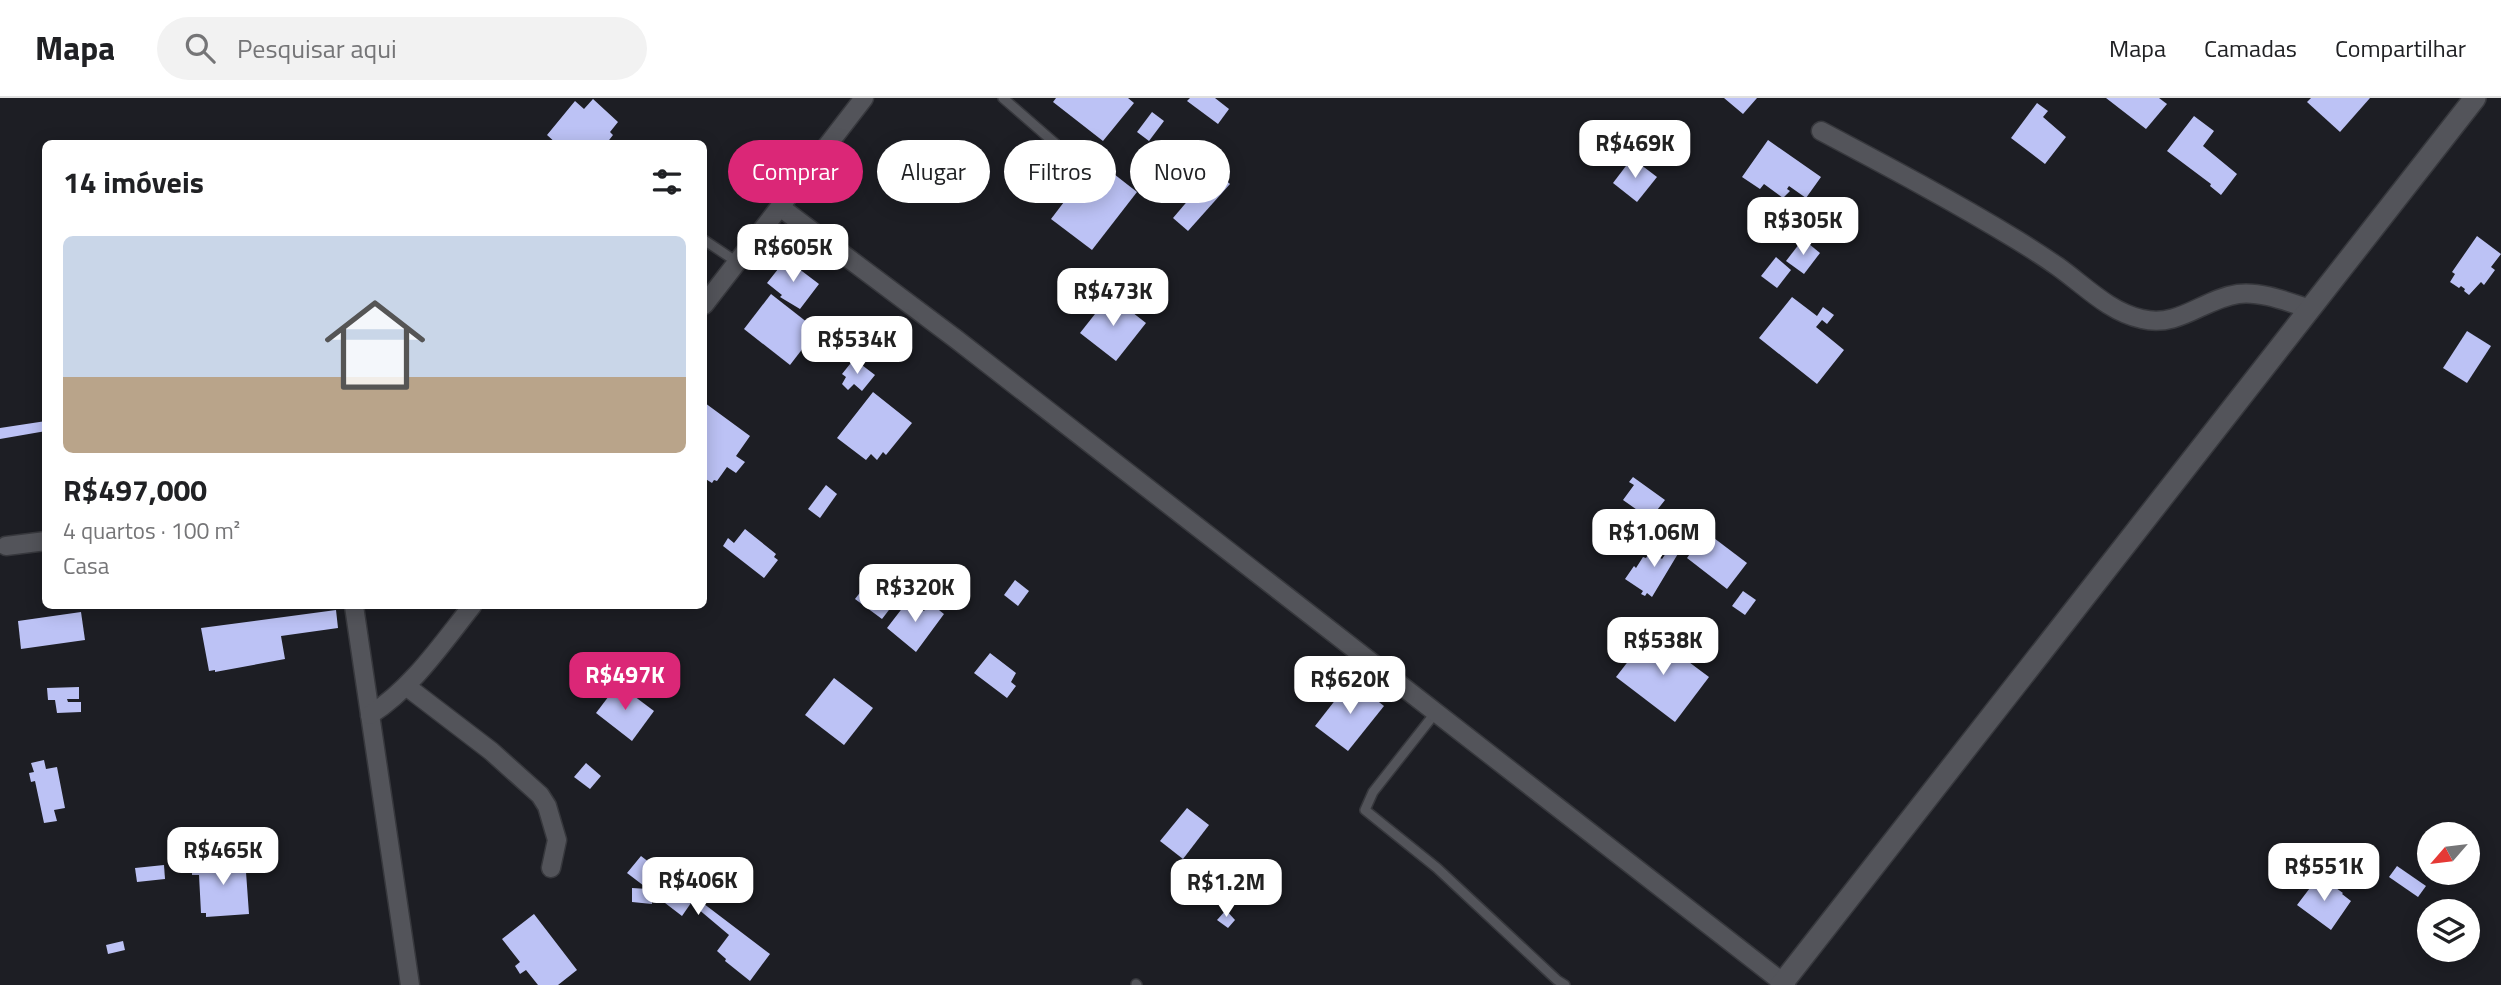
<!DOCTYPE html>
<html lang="pt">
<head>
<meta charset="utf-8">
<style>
	body { margin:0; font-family:"Titillium Web",sans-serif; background:#f2f2f2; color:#202124; height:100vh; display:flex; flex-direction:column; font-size:26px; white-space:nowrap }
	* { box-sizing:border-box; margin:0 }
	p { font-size:23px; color:#757577 }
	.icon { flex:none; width:38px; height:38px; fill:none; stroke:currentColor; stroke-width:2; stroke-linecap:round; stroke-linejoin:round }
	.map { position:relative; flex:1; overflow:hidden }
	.sheet { position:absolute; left:42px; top:42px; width:665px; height:469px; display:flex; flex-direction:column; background:#fff; border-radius:10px; box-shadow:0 4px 18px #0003 }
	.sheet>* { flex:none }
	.hud { position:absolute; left:728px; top:42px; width:665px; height:63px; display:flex; gap:14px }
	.needle { width:46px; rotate:242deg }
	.tools { position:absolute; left:2417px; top:724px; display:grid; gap:14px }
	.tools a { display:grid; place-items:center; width:63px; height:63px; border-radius:50%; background:#fff; box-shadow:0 4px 18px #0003; font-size:35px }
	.price { position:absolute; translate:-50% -60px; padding:0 16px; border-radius:14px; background:#fff; color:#222; font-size:23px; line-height:46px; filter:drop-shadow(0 2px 4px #0008) }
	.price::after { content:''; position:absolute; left:50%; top:42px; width:21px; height:16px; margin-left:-10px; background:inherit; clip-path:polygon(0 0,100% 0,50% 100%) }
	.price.active { background:#db2777; color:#fff }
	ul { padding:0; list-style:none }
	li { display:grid; align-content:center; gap:14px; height:371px; padding:0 21px }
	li+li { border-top:2px solid #e0e0e0 }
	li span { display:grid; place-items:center; height:217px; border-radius:10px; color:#555 }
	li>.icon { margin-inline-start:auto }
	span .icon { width:126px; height:126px; fill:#fffc; stroke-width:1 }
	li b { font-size:30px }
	h2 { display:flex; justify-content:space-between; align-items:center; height:84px; padding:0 21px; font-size:30px }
	.pill { padding:0 24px; border-radius:32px; background:#fff; box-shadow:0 4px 18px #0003; font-size:24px; line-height:63px }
	.pill.active { background:#db2777; color:#fff }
	header { display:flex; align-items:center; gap:42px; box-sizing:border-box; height:98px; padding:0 35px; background:#fff; border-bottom:2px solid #e0e0e0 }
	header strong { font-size:33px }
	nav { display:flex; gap:38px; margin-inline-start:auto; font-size:24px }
	.search { width:490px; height:63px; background:#f2f2f2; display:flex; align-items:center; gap:18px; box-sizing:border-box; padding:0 24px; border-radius:38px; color:#757577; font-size:26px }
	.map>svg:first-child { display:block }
	.building { fill:#bcc2f5 }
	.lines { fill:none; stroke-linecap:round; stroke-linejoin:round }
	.lane-casing { stroke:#37383d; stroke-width:12 }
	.street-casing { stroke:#37383d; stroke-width:21 }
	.secondary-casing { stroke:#37383d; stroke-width:24 }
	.lane { stroke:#53545a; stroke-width:9 }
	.street { stroke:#53545a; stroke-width:18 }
	.secondary { stroke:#53545a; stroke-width:21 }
</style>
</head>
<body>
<header>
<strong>Mapa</strong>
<div class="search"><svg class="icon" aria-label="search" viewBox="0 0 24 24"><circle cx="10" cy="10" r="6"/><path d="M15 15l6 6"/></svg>Pesquisar aqui</div>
<nav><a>Mapa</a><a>Camadas</a><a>Compartilhar</a></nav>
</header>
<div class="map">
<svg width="2501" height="887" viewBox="0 0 2501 887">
	<rect width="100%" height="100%" fill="#1d1e24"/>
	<!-- building -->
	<g class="building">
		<path d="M1056,0H1128L1134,5L1103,43L1053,4Z"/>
		<path d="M1190,0H1215L1229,11L1218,26L1187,3Z"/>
		<path d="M1724,0H1757L1743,16Z"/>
		<path d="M2106,0H2159L2167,6L2146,31Z"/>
		<path d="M2311,0H2370L2340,34L2307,4Z"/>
		<path d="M593,1L618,24L610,34L613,37L606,46H557L547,37L575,3L584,11Z"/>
		<path d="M2037,5L2048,13L2043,19L2066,39L2045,66L2011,40Z"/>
		<path d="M1152,14L1164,23L1149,43L1137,34Z"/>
		<path d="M2194,18L2214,33L2203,48L2237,76L2221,97L2210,88L2211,86L2167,53Z"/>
		<path d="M1768,42L1821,79L1806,100L1789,88L1787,91L1790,93L1783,100L1764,86L1760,91L1742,79Z"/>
		<path d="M1632,60L1657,79L1637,104L1613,85Z"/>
		<path d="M1096,62L1137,94L1092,152L1051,121Z"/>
		<path d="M1214,72L1230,86L1188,133L1173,120Z"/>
		<path d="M2477,138L2501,156L2491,169L2495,172L2484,187L2481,184L2469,197L2464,193L2465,191L2461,188L2459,190L2450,184L2455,176L2452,174Z"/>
		<path d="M1803,141L1820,155L1804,176L1786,163Z"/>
		<path d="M1776,159L1791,172L1777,190L1761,178Z"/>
		<path d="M786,161L819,186L800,211L780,199L782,197L767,185Z"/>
		<path d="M771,196L817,232L790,267L744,231Z"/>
		<path d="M1110,197L1146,225L1116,263L1080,235Z"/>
		<path d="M1792,199L1817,218L1823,209L1834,217L1827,226L1822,222L1816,229L1844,252L1817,286L1759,240Z"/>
		<path d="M2467,233L2491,248L2467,285L2443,270Z"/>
		<path d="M854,261L875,277L862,293L854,286L848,292L842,286L846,279L842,276Z"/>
		<path d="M873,294L912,325L886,357L883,354L877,362L871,356L866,362L837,340Z"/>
		<path d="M705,305L750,338L736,358L745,364L736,375L727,369L717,383L714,382L712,385L704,380Z"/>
		<path d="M46,323V333L0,341V330Z"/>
		<path d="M1633,379L1665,402L1650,421L1623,402L1634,387L1629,384Z"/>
		<path d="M826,387L837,396L820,420L808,411Z"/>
		<path d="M745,431L776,456L774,459L778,462L764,480L723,448L728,440L734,445Z"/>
		<path d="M1706,434L1747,465L1727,491L1687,460Z"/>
		<path d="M1677,439L1685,444L1652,499L1647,495L1645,498L1641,496L1643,493L1625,481L1634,468L1636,470L1643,459L1646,460L1651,453L1662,461Z"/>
		<path d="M875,475L902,495L882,521L855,501Z"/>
		<path d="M1015,482L1029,493L1018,508L1004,497Z"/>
		<path d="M1743,493L1756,502L1745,517L1732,508Z"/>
		<path d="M907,504L924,513L930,505L944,516L916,554L887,530Z"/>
		<path d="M336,512L338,530L281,538L285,561L215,574V572L209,573L201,530Z"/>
		<path d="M81,514L85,542L21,551L18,523Z"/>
		<path d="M1650,535L1709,579L1675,624L1616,579Z"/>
		<path d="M990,555L1016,575L1011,584L1016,588L1007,600L974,575Z"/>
		<path d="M834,580L873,610L844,647L805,617Z"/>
		<path d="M1351,582L1384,608L1348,653L1315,628Z"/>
		<path d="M618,586L654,613L632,643L596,615Z"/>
		<path d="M79,589V601H67L68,604H81V614L57,615L55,602H48L47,590Z"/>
		<path d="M44,662L46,671L57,669L65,710L54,712L57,723L44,725L35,683L31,684L29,675L34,674L31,665Z"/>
		<path d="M586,665L601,678L590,691L574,679Z"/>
		<path d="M1187,710L1209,727L1183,761L1160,743Z"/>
		<path d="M641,758L770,856L750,883L725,863L726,861L717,853L729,837L691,805L682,818L652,795V806L632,804V790L648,791L627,775Z"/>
		<path d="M245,760L249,816L206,819V815H201L199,777H192V764Z"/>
		<path d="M164,767L165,781L137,784L135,770Z"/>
		<path d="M2397,768L2426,788L2418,799L2389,779Z"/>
		<path d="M2319,778L2343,795L2342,796L2351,803L2331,832L2297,807Z"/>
		<path d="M1226,812L1235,822L1228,830L1217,822Z"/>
		<path d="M534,816L577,872L558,887H538L526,872L520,876L515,868L520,864L502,841Z"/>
		<path d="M123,843L125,852L108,856L106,847Z"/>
	</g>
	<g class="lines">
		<!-- lane casing -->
		<g class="lane-casing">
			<g id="lane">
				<path d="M1003,0L1057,47"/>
				<path d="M704,142L737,164"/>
				<path d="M1436,614L1373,694L1365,712L1437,770L1557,882L1565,887"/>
				<path d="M1136,886L1137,887"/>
			</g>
		</g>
		<!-- street casing -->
		<g class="street-casing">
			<g id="street">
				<path d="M1821,33C1887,68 1953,103 2017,142C2030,150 2044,159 2057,168C2084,187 2109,214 2142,221C2179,230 2203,201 2238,196C2261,193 2288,204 2310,211"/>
				<path d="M780,109L956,241L1786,887"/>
				<path d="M704,207L864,0"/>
				<path d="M6,448L46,443"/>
				<path d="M354,508L410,887"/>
				<path d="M406,588L491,653L540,697L547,708L557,742L551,770"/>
				<path d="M370,617C412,590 441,547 472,508"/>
			</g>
		</g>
		<!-- secondary casing -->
		<g class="secondary-casing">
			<path id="secondary" d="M1781,887L2475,0"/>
		</g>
		<!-- lane -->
		<use href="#lane" class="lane"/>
		<!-- street -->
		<use href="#street" class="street"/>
		<!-- secondary -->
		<use href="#secondary" class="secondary"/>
	</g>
</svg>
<div class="tools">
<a><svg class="needle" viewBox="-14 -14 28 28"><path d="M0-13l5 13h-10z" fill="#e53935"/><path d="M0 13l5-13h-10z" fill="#757577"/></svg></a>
<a><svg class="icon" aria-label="layers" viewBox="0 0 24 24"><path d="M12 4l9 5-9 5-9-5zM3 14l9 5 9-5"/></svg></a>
</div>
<b class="price" style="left:1635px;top:82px">R$469K</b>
<b class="price" style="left:1803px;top:159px">R$305K</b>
<b class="price" style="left:793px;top:186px">R$605K</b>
<b class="price" style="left:1113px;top:230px">R$473K</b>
<b class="price" style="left:857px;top:278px">R$534K</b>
<b class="price" style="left:1654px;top:471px">R$1.06M</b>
<b class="price" style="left:915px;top:526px">R$320K</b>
<b class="price" style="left:1663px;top:579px">R$538K</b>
<b class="price active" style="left:625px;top:614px">R$497K</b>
<b class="price" style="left:1350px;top:618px">R$620K</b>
<b class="price" style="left:223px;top:789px">R$465K</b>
<b class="price" style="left:2324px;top:805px">R$551K</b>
<b class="price" style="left:698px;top:819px">R$406K</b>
<b class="price" style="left:1226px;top:821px">R$1.2M</b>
<div class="hud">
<a class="pill active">Comprar</a>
<a class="pill">Alugar</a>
<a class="pill">Filtros</a>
<a class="pill">Novo</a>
</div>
<section class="sheet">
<h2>14 imóveis<svg class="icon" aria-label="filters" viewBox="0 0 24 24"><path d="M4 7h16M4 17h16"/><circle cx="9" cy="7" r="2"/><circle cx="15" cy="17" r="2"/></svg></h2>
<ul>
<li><span style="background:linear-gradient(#c9d6e8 65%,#b9a48a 0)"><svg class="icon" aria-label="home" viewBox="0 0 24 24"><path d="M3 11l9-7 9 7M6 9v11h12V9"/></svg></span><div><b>R$497,000</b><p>4 quartos · 100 m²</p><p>Casa</p></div></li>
</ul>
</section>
</div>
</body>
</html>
